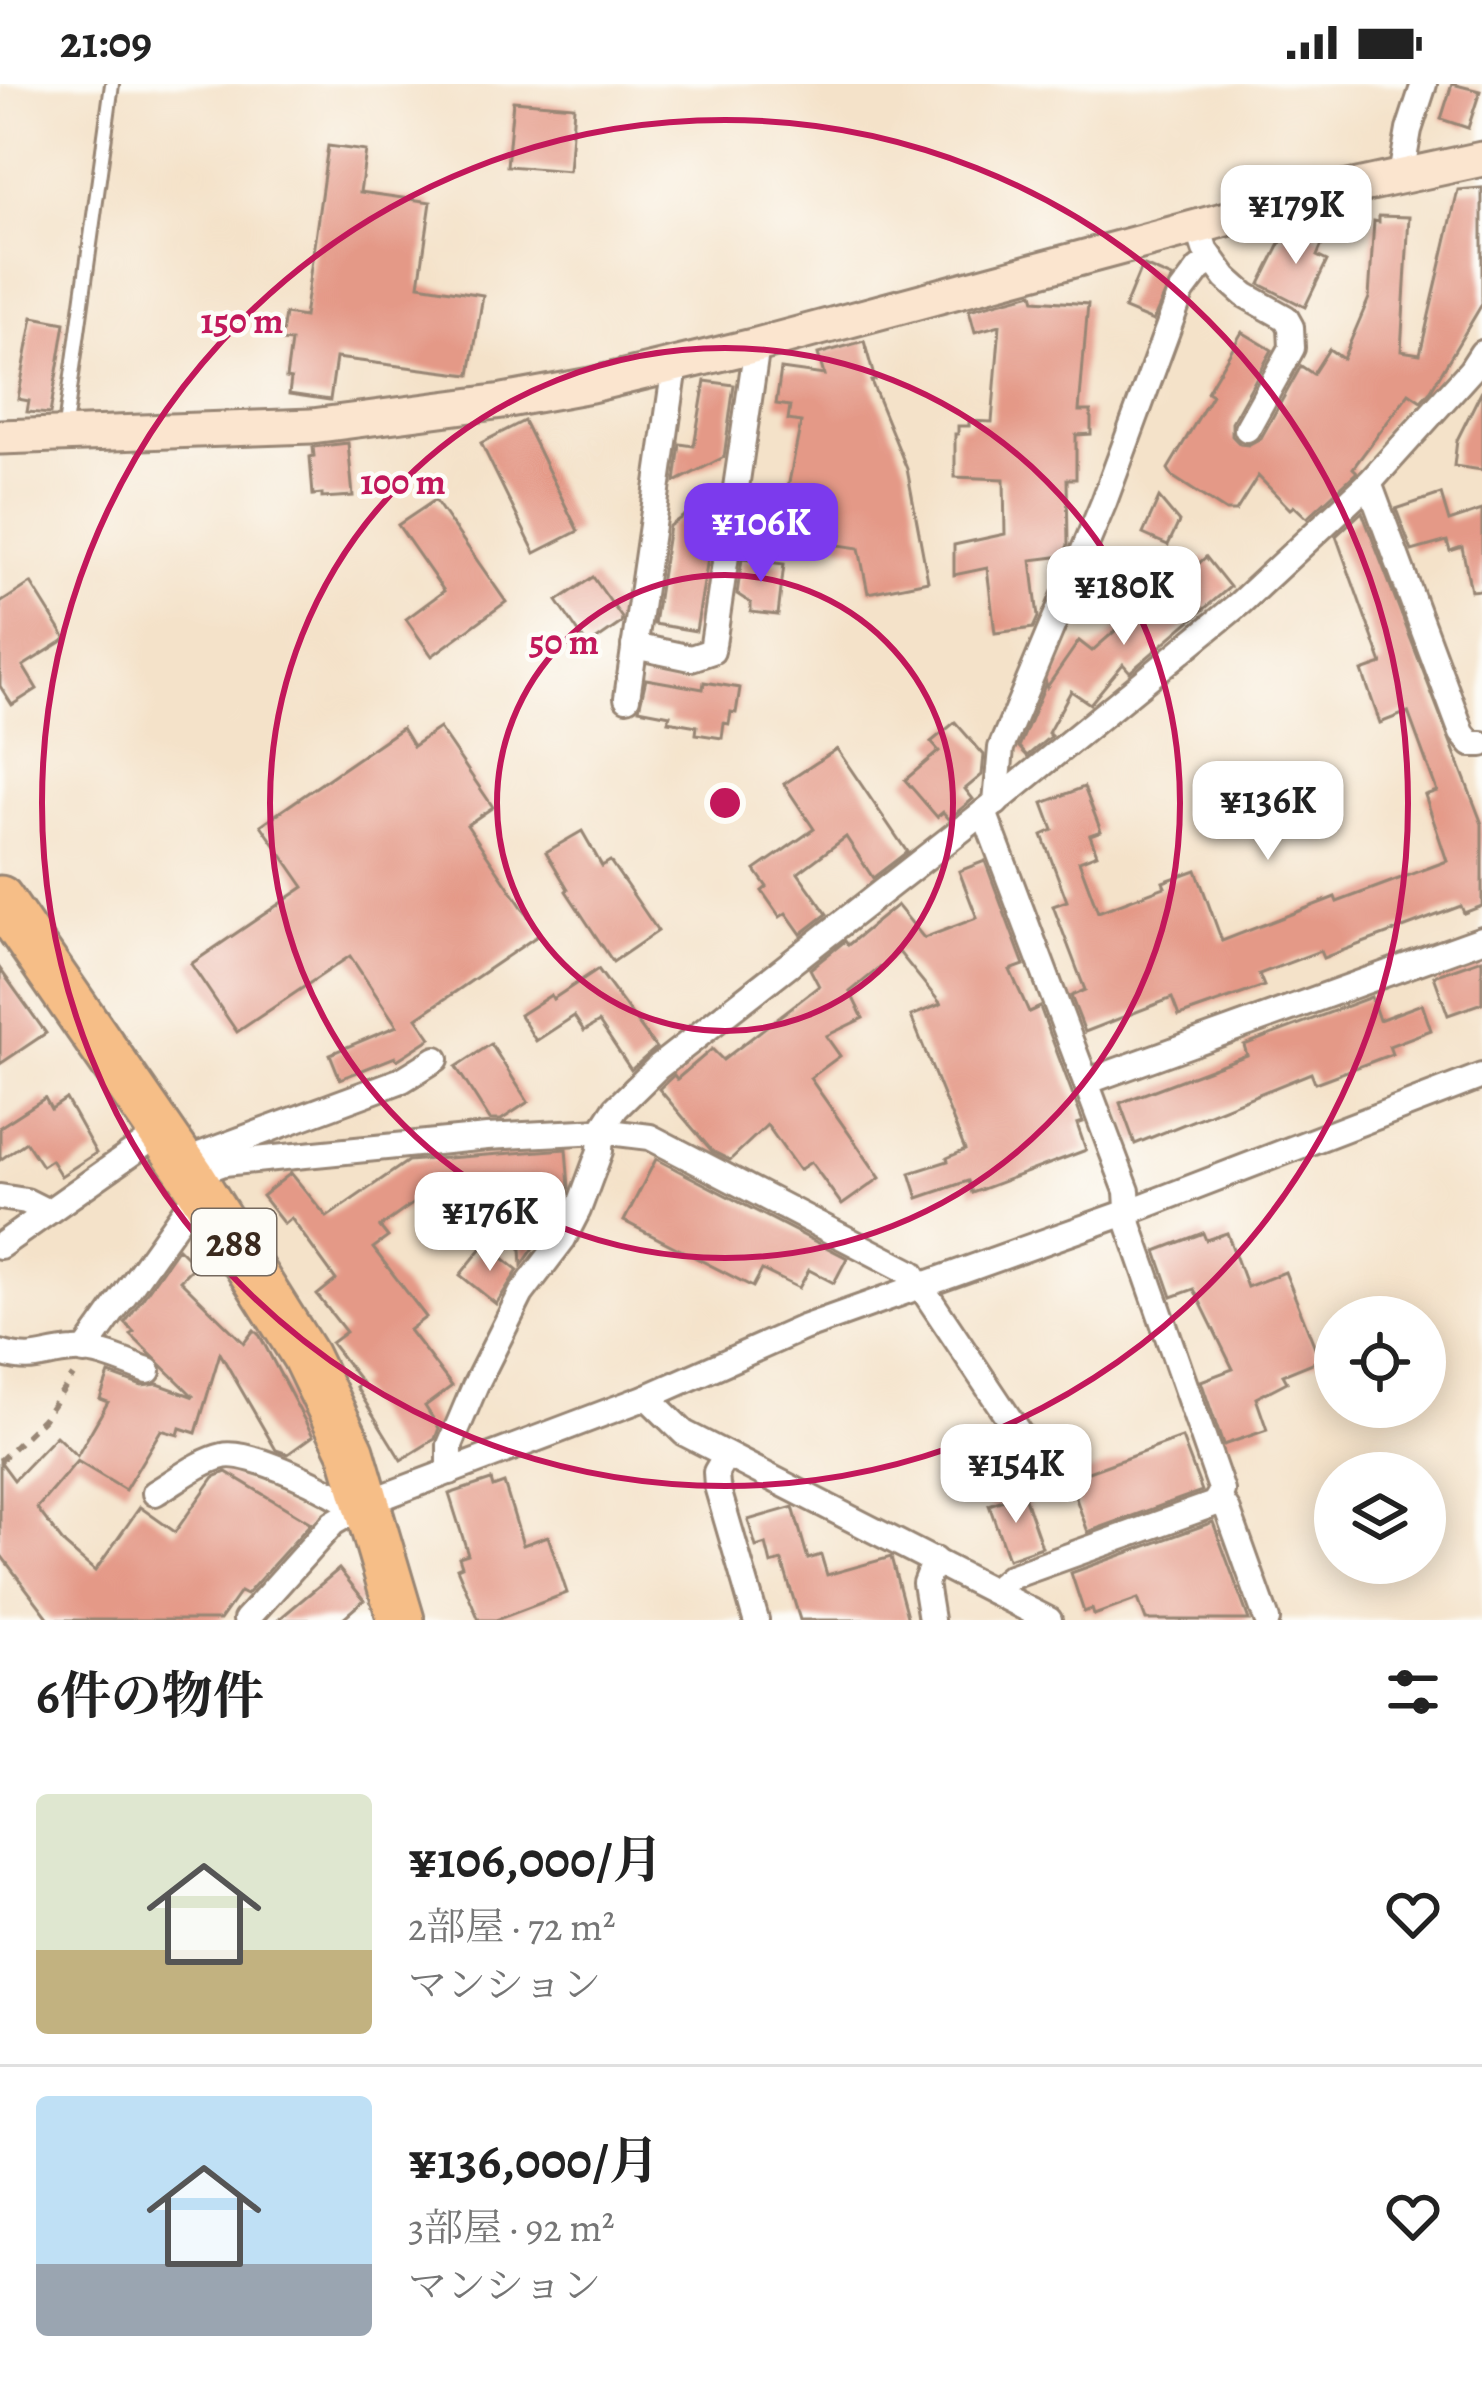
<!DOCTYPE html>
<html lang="ja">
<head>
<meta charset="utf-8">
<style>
	body { margin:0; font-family:Alegreya,"Noto Serif JP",serif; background:#f6f6f6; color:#222; height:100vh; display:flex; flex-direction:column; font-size:45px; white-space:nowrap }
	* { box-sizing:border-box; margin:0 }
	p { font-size:39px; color:#767676 }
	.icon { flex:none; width:66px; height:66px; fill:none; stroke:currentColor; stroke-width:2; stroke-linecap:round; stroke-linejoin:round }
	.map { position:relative; height:1536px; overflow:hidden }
	.panel { display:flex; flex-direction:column; background:#fff; flex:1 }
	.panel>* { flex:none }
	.fabs { position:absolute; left:1314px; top:1212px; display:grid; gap:24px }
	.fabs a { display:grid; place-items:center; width:132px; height:132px; border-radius:50%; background:#fff; box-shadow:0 6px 30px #0003; font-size:60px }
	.price { position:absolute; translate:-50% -102px; padding:0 27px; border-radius:24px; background:#fff; color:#222; font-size:39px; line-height:78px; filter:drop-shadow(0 3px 6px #0008) }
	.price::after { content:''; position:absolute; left:50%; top:72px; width:36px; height:27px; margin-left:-18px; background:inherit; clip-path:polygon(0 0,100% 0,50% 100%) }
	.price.on { background:#7c3aed; color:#fff }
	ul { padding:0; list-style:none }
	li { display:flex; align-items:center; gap:36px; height:300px; padding:0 36px }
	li+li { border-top:3px solid #e0e0e0 }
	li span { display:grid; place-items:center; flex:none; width:336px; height:240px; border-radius:12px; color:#555 }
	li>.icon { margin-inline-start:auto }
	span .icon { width:144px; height:144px; fill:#fffc; stroke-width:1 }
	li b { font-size:51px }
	h2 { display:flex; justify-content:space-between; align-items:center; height:144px; padding:0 36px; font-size:51px }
	.status { display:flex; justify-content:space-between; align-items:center; height:84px; padding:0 60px; background:#fff; direction:ltr }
	.status svg { height:33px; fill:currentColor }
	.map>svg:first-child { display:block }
	.building { fill:#e49987 }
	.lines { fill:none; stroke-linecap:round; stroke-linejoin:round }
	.lane-casing { stroke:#988674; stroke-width:18 }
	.street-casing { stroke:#988674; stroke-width:30 }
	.secondary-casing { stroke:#988674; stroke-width:39 }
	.highway-casing { stroke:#988674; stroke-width:51 }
	.path { stroke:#988674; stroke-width:6; stroke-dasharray:9 9; stroke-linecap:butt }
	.lane { stroke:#fff; stroke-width:12 }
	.street { stroke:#fff; stroke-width:24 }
	.secondary { stroke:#fbe5cf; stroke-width:33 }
	.highway { stroke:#f6be87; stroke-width:45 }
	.ring { fill:none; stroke:#c2185b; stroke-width:6 }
	.labels { text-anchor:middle; stroke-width:9; stroke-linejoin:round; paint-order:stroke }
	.shield { fill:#fdfcf7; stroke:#75695f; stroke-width:3 }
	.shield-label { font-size:39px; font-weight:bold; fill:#3b2a1e }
	.centre { fill:#c2185b; stroke:#fdfcf7; stroke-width:6 }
	.ring-label { font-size:36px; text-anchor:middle; font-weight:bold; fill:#c2185b; stroke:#fdfcf7; stroke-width:9; stroke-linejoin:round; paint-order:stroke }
</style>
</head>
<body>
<div class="status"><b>21:09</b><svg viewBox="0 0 49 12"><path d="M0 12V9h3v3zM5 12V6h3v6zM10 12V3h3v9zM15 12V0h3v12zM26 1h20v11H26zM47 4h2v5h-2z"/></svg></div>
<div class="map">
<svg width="1482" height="1536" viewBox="0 0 1482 1536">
	<rect width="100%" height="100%" fill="#fdfcf7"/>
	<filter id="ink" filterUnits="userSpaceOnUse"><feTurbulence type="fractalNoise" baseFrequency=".00833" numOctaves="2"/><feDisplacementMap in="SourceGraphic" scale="24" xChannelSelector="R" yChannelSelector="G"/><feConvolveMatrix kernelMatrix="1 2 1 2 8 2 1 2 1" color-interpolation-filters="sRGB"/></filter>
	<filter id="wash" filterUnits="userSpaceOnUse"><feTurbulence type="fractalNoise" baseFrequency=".004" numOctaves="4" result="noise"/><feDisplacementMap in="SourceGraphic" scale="48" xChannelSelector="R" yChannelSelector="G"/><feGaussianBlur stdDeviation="2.7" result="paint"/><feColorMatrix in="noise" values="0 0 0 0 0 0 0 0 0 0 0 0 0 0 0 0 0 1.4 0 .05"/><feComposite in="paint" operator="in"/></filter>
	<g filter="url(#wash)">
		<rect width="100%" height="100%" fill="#f4e2c9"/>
		<g id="blocks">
			<!-- building -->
			<g class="building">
				<path d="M1452,0L1480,7L1468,44L1441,35Z"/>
				<path d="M513,17L574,22L569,87L507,82Z"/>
				<path d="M328,62L366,67L360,108L431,118L419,201L483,211L470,291L336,274L330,316L289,310L291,295L286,294L291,258L281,257L285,230L304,233Z"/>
				<path d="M1482,104V220L1431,306L1421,317L1409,309L1353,384L1357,388L1307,434L1294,422L1290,425L1258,392L1236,427H1226L1173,393L1168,385L1212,311L1207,308L1242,248L1272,266L1232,338V352L1240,360L1248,361L1261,354L1301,282L1313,290L1329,265L1343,275L1369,214L1374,137L1379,138V132L1409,133L1401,267L1420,270L1458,106Z"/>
				<path d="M1298,143L1324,156L1317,172L1327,177L1305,223L1260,200L1286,148L1294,151Z"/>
				<path d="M1142,181L1172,194L1153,237L1124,225Z"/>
				<path d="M1033,209L1035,216L1088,220L1079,327H1091V350L1076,351V395H1067L1068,461L1063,472L1031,476L1038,533L1033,544L995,549L987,484L954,491V461L1005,450L1004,395L955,393V350H958V342H969V337L992,338L1000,241L975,248L969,226Z"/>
				<path d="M33,233L65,239L50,330L27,328L29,317L18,315Z"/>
				<path d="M864,257L875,296L871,297L907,385L928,497L868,509L859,464L838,461L840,447L826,444L827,439L783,429L801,338L788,336L790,322L776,320L781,285L824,291L818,270Z"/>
				<path d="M705,297L734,301L724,373L675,398L680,360L694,362Z"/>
				<path d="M1482,306V386L1454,382L1457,356Z"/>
				<path d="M524,337L578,447L535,469L481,359Z"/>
				<path d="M348,359L353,412L322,414V410L313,411L310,373L314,372L313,363Z"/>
				<path d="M719,408L696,547L654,540L669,442Z"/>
				<path d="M1441,410L1449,437L1482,426V506L1471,507L1462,463L1450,467L1447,457L1412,467L1396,425Z"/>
				<path d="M1159,414L1179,438L1168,461L1143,450Z"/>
				<path d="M435,416L506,518L432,572L406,535L444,507L398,441Z"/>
				<path d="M1362,428L1482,740V822L1464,829L1461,822L1323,874L1320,867L1259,890L1264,902L1179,932L1172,914L1085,948L1071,912L1085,906L1053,822L1067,817L1042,751L1053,746L1043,719L1084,703L1101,747L1090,751L1097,770L1079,777L1098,828L1165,803L1163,798L1196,786L1222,857L1335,813L1337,818L1447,777L1425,711L1437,707L1408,628L1380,639L1362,587L1382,580L1336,452Z"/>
				<path d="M1206,473L1230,503L1130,588L1123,580L1090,620L1071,607L1048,649L1051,652L1027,672L1019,663L1046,599L1047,603L1079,557L1092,567L1139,526L1137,535Z"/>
				<path d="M742,475L784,480L778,531L751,528V519L737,510Z"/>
				<path d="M593,493L622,534L621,539L588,562L557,517Z"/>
				<path d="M31,499L66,555L23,582L37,605L12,621L0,602V519Z"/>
				<path d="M646,595L703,605L704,598L740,604L736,629L731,628L729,640L724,639L722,654L696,650L697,642L668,637L670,631L639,625Z"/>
				<path d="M955,638L984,671L982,691L965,705L973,715L949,735L943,728L937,733L905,696L939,667L931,658Z"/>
				<path d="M402,644L413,662L439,644L493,723L467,741L540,850L417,934L431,954L397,976L395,973L340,995L330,970L397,942L350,872L237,948L191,880L304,803L261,741Z"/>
				<path d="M837,665L907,768L873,794L846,753L798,789L827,830L801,850L786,829L780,833L762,807L767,803L755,786L814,745L784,700Z"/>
				<path d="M582,747L602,782L610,777L658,847L613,878L566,807L568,805L546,768Z"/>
				<path d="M985,777L1024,881L1010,886L1029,928L1040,923L1083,1038L1077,1040L1086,1066L972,1109L968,1097L918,1114L910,1089L948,1077L947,1074L965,1066L911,932L941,920L899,868L850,908L863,934L826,952L840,972L810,994L880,1094L842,1121L811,1078L799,1086L767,1041L730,1076L712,1067L659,1005L674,991L677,995L712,965L723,976L819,902L810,885L845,857L848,861L897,821L924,854L977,834L959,787Z"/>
				<path d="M1482,875V919L1448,931L1434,892Z"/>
				<path d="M0,885L46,949L0,980Z"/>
				<path d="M598,885L656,964L631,986L599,938L584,947L574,932L536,957L520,931L551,911L553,915Z"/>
				<path d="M1371,913L1379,936L1422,920L1431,946L1389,962L1392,970L1315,999L1311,989L1135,1060L1120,1019L1247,971L1244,961Z"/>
				<path d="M491,960L528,1018L501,1036H490L456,983Z"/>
				<path d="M45,1014L51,1025L66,1015L96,1069L61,1092L51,1076L42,1082L26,1058L0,1076V1043Z"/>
				<path d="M566,1065L569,1103L565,1113L557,1114L558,1129L522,1181L518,1118L531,1101L422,1113L380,1143L388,1153L373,1164L426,1233L409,1246L452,1302L425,1322L439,1344L435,1355L401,1376L356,1303L362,1299L331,1259L346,1248L317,1211L336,1196L291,1134L284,1140L262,1112L291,1089L327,1133L408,1077Z"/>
				<path d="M656,1075L847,1174L834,1199L809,1186L799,1204L762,1186L753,1203L624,1137Z"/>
				<path d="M1203,1149L1206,1156L1227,1149L1247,1203L1285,1188L1320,1276L1283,1291L1287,1298L1256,1314L1267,1346L1223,1361L1201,1297L1233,1285L1194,1205L1172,1213L1156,1167Z"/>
				<path d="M485,1160L518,1186L496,1220L460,1191Z"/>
				<path d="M178,1164L195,1181L180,1196L244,1259L254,1246L260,1252L313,1352L288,1370L276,1366L220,1269L196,1349L180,1344L178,1351L161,1346L125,1406L77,1377L37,1424L65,1461L95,1487L140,1423L175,1448L214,1393L226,1388L311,1439L246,1511L240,1508L220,1536H50L0,1470V1377L14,1396L56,1352L77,1372L108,1318L100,1315L109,1290L142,1302L158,1300L194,1313L131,1251L134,1248L125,1239Z"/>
				<path d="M1182,1354L1202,1407L1088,1448L1069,1395Z"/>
				<path d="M491,1396L493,1403L504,1399L523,1461L548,1452L567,1509L496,1536H479L457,1484L462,1482L459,1473L468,1470L449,1410Z"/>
				<path d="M1023,1409L1042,1463L1008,1475L989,1421Z"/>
				<path d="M793,1423L808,1475L821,1471L827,1491L891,1473L908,1536H800L782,1477L771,1480L766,1460L756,1463L748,1436Z"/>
				<path d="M1213,1438L1249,1536H1146L1138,1515L1094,1531L1092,1525L1084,1528L1071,1489Z"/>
				<path d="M339,1485L364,1516L341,1536H278Z"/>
			</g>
		</g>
	</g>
	<g filter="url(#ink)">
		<use href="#blocks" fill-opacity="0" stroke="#988674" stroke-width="3"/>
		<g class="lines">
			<!-- lane casing -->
			<g class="lane-casing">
				<path id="lane" d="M64,350L112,0"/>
			</g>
			<!-- street casing -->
			<g class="street-casing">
				<g id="street">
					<path d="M1401,92L1409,46L1424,0"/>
					<path d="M1198,143L1205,165L1226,194L1245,211L1286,234L1291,243L1292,264L1247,345"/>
					<path d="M1369,399L1462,649L1471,660H1482"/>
					<path d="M634,562L691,574L712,567L757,261"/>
					<path d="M627,614L675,282"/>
					<path d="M996,719L1001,664L1104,418L1181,209L1199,185L1211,177"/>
					<path d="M984,728L1127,1107L1129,1141L1222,1407L1214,1420L1010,1493L993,1507"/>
					<path d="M1086,998L1482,855"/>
					<path d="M194,1073L402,996L436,975"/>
					<path d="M191,1091L224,1079L487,1053L601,1047L650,1053L912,1189L1032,1369"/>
					<path d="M0,1113L26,1117L48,1128"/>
					<path d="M0,1162L160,1049"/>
					<path d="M84,1268L200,1105"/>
					<path d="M0,1269C37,1280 40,1269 74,1267C98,1265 126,1279 148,1287"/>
					<path d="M647,1313L684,1349L1049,1536"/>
					<path d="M726,1371L716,1388L717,1402L756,1536"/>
					<path d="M450,1388V1361L475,1302L521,1210L563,1155L578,1126L600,1067L601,1047L616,1024L658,983L984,728L1240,519L1369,399L1471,286L1482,269"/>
					<path d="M155,1409C176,1397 200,1377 223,1372C248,1365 337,1408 356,1425"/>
					<path d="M1220,1415L1228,1427L1267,1536"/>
					<path d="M246,1536L333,1439L369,1418L647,1313L803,1244L1128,1128L1482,992"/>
					<path d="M931,1536L925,1499L934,1476"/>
				</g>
			</g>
			<!-- secondary casing -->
			<g class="secondary-casing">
				<path id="secondary" d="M0,353L312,342L503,317L591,301L757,261L1316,111L1482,75"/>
			</g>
			<!-- highway casing -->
			<g class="highway-casing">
				<path id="highway" d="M0,815L191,1091L305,1272L351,1367L401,1536"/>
			</g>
			<!-- path -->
			<path class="path" d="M0,1377L43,1335L73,1292"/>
			<!-- lane -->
			<use href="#lane" class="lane"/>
			<!-- street -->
			<use href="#street" class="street"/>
			<!-- secondary -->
			<use href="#secondary" class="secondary"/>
			<!-- highway -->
			<use href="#highway" class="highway"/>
		</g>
	</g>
	<!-- distance rings -->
	<g class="ring">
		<circle cx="725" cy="719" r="228"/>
		<circle cx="725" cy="719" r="455"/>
		<circle cx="725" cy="719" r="683"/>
	</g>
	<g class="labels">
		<!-- shield labels -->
		<rect class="shield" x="192" y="1125" width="84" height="66" rx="9"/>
		<g class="shield-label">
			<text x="234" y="1172">288</text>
		</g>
	</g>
	<circle cx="725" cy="719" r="18" class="centre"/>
	<g class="ring-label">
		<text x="242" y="249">150 m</text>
		<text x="403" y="410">100 m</text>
		<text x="564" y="570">50 m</text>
	</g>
</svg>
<div class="fabs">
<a><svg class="icon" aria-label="locate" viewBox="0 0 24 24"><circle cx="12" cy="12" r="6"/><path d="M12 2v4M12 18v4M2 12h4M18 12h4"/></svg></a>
<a><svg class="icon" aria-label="layers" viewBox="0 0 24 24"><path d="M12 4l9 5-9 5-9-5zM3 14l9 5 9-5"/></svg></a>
</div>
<b class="price" style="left:1296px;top:183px">¥179K</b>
<b class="price on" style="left:761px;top:501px">¥106K</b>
<b class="price" style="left:1124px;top:564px">¥180K</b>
<b class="price" style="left:1268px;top:779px">¥136K</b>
<b class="price" style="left:490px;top:1190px">¥176K</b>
<b class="price" style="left:1016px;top:1442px">¥154K</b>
</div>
<section class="panel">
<h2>6件の物件<svg class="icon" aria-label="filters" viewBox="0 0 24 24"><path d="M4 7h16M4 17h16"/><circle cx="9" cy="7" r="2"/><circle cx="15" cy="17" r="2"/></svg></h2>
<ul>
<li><span style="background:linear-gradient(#dfe7d0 65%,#c2b280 0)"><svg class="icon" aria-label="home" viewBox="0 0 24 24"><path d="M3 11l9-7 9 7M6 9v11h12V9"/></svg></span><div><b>¥106,000/月</b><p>2部屋 · 72 m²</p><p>マンション</p></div><svg class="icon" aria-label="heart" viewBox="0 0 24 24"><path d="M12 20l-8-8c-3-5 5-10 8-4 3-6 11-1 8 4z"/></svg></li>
<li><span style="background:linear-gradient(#bfe0f5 70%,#9aa5b1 0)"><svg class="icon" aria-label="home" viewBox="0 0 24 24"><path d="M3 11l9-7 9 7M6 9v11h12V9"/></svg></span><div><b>¥136,000/月</b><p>3部屋 · 92 m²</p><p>マンション</p></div><svg class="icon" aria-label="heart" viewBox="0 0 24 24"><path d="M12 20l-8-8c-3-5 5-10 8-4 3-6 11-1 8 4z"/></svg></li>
</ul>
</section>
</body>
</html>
